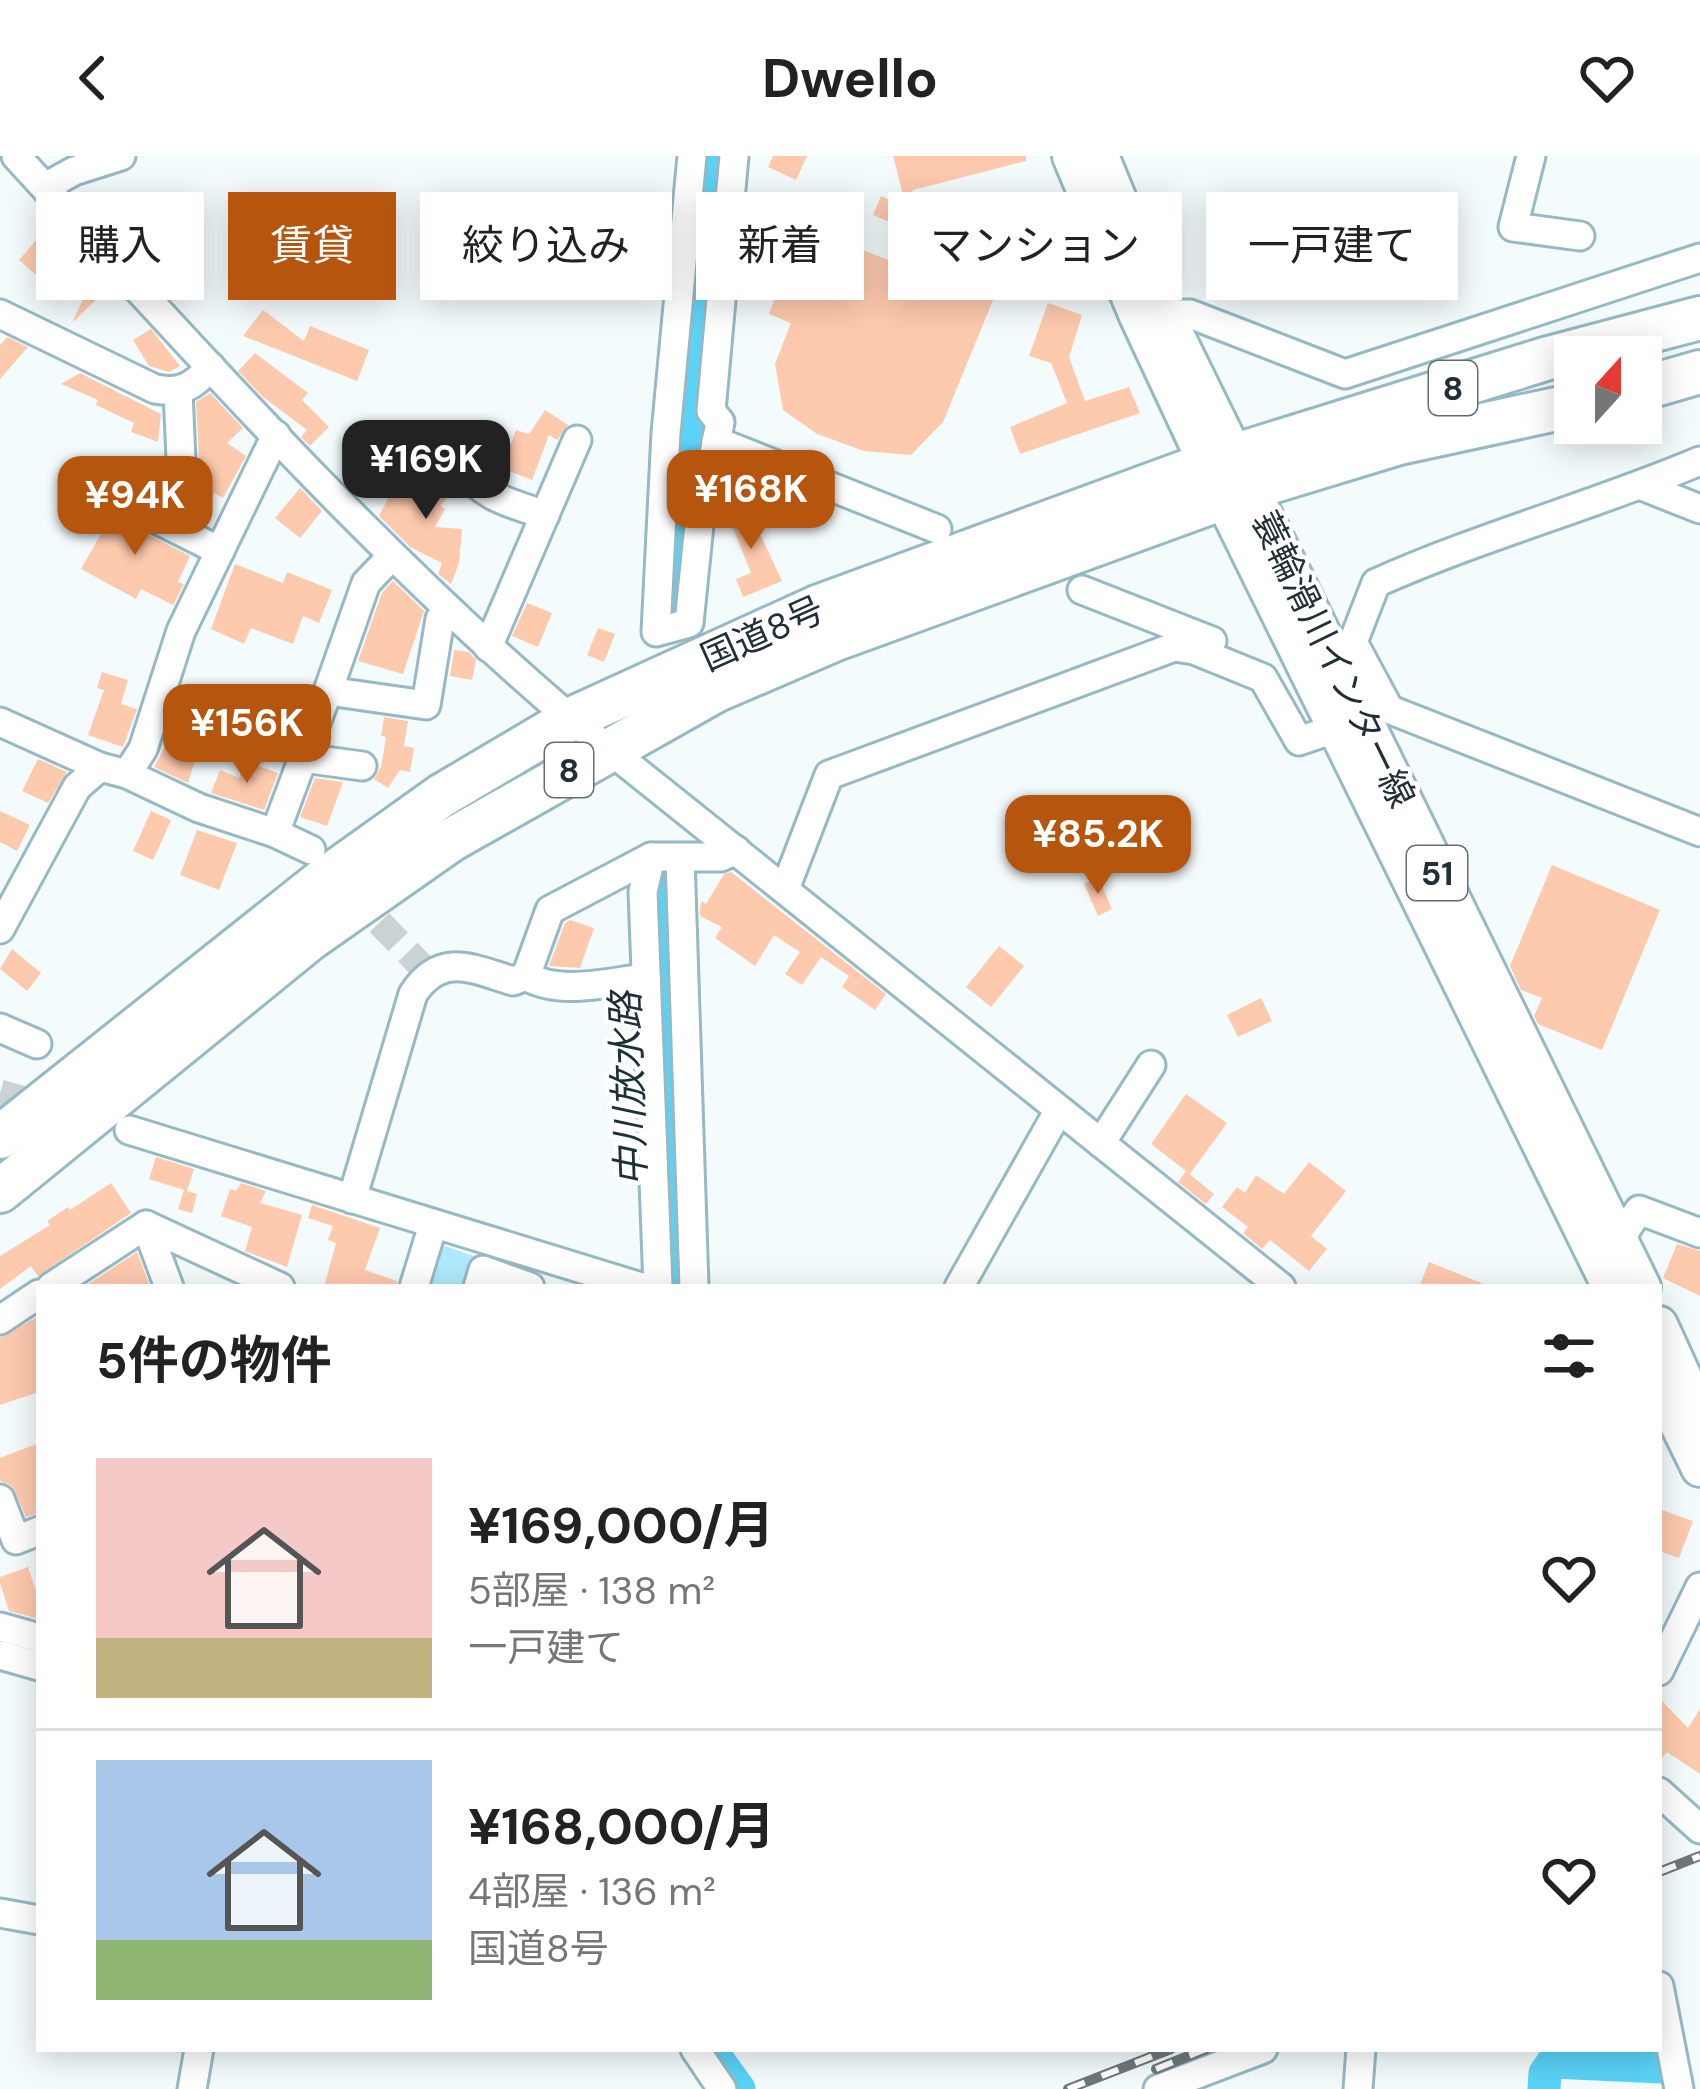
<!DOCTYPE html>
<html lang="ja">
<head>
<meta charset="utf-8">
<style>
	body { margin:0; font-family:"DM Sans","Noto Sans JP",sans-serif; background:#f2f2f2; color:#222; height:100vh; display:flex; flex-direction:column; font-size:45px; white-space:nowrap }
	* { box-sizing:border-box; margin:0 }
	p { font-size:39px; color:#767676 }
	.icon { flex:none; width:66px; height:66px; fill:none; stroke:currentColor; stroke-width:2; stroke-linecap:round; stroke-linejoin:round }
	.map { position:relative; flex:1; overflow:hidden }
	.side { position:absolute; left:36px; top:1128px; width:1626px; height:768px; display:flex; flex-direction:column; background:#fff; border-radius:0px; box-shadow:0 6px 30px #0003 }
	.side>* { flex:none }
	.banner { position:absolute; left:36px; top:36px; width:1629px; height:108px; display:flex; gap:24px }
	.needle { width:78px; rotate:21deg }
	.controls { position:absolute; left:1554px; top:180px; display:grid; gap:24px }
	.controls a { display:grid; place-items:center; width:108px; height:108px; border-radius:0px; background:#fff; box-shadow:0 6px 30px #0003; font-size:60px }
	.price { position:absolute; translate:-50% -102px; padding:0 27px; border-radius:24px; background:#b6560e; color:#fff; font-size:39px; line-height:78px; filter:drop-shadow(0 3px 6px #0008) }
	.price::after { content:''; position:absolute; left:50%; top:72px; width:36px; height:27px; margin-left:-18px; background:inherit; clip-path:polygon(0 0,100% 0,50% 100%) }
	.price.on { background:#222; color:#fff }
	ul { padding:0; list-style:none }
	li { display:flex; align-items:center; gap:36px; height:300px; padding:0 60px }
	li+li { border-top:3px solid #e0e0e0 }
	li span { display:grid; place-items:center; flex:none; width:336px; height:240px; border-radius:0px; color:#555 }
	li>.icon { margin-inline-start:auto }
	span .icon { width:144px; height:144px; fill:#fffc; stroke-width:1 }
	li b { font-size:51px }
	h2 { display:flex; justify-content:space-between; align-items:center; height:144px; padding:0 60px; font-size:51px }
	.pill { padding:0 42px; border-radius:0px; background:#fff; box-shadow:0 6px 30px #0003; font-size:42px; line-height:108px }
	.pill.on { background:#b6560e; color:#fff }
	header { display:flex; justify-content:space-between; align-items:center; height:156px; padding:0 60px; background:#fff; font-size:54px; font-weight:700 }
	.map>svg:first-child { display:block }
	.green { fill:#afe9fc }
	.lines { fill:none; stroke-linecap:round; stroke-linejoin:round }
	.river { stroke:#59d3f6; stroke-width:33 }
	.building { fill:#fecaae }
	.minor-tunnel { stroke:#cad2d5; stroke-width:27; stroke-dasharray:27 14; stroke-linecap:butt }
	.minor-casing { stroke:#96b9c4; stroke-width:33 }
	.major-casing { stroke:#96b9c4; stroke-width:42 }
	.highway-casing { stroke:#96b9c4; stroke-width:48 }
	.minor { stroke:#fff; stroke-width:27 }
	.major { stroke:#fff; stroke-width:36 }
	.highway { stroke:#fff; stroke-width:42 }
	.rail-casing { stroke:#6d787c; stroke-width:10 }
	.rail { stroke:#fff; stroke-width:6; stroke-dasharray:18; stroke-linecap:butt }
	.labels { text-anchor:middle; stroke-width:9; stroke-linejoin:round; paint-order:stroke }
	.shield { fill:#fff; stroke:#646e72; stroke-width:3 }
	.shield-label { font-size:33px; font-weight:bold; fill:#223035 }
	.street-label { font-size:36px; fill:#223035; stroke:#fff }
	.water-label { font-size:39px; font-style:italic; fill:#1b3037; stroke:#fff }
</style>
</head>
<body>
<header><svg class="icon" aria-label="back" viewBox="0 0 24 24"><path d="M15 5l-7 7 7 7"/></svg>Dwello<svg class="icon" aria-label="heart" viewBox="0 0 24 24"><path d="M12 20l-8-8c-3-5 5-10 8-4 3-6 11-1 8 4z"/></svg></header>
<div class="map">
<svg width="1700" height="1933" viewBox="0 0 1700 1933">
	<rect width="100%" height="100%" fill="#f4fbfd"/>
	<!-- green -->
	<path class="green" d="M445,1090L479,1102L470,1131H422L434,1094Z"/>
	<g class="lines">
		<!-- river -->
		<g class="river">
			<path d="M673,458L716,0"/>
			<path d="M663,733L676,1131"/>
			<path d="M710,1893L739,1933"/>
			<path d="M1544,1933L1545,1917L1553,1906L1661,1911"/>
		</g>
	</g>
	<!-- building -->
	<g class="building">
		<path d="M773,0H807L796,24L768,11Z"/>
		<path d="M893,0H1026V5L913,34L906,50Z"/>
		<path d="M881,40L905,51L897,69L873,59Z"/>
		<path d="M52,66L95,113L75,136L51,112L41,123L19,104Z"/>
		<path d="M802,71L993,144L943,266L911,299L864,295L817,278L783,254L775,208L791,167L769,158Z"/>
		<path d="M96,114L110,130L74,165H73Z"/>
		<path d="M1048,147L1082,159L1069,201L1085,245L1129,231L1140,257L1020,298L1010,271L1067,247L1051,207L1029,200Z"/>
		<path d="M263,154L304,185L310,170L369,194L357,225L243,180Z"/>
		<path d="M151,173L180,210L169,216L149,210L133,184Z"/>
		<path d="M7,181L28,191L0,223V189Z"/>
		<path d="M255,197L308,237L302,244L329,271L310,290L301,281L307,274L263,241L238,215Z"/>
		<path d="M80,217L161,258L158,286L131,276L134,267L96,249L98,244L61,228Z"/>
		<path d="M210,237L243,272L227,287L246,300L223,342L214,337L199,364L175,352L199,303L196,246Z"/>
		<path d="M545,254L568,269L557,284L549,279L532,324L502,312L516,274L529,278Z"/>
		<path d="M442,311L455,332L440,350L445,353L435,371L462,373L459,407L451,428L438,418L442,407L410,391L379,360L396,327L418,339Z"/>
		<path d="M300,332L322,355L300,382L275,362Z"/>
		<path d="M112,343L133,356L134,369L141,375L190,400L178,426L184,428L173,449L141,433L136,443L81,413L106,369L99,365Z"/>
		<path d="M749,354L782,425L743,441L736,423L751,417L732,370L717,371L718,356Z"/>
		<path d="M235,408L283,427L287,416L332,434L319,467L303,460L293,488L251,472L244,488L211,473Z"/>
		<path d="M393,425L424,455L403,518L358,505L382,437Z"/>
		<path d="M527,447L552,457L538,491L512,480Z"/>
		<path d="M598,472L615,478L604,506L587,499Z"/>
		<path d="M454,494L469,496L476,504L472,524L450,520Z"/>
		<path d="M102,516L128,524L121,548L137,553L123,591L88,579L104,534L97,532Z"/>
		<path d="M254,553L288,565L281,588L246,576Z"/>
		<path d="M384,561L408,565L404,590L414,592L410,616L400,614L388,632L374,623L381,611L386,581L381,580Z"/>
		<path d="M170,569L184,572L180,594L196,601L188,627L154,611L166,589Z"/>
		<path d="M38,603L67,616L48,647L22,635Z"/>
		<path d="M244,605L278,617L264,654L211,637L220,614L239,622Z"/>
		<path d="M315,622L343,626L327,670L300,661Z"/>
		<path d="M0,655L30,669L17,695L0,686Z"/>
		<path d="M151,655L171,664L153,704L133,695Z"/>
		<path d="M197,674L237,687L219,734L180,719Z"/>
		<path d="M1552,709L1660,754L1602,894L1538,868L1534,860L1542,842L1521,834L1510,810Z"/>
		<path d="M731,716L886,838L875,854L842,831L849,820L821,801L802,829L785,818L800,796L774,779L755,810L715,782L722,771L700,760V750L702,745L706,748L724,718Z"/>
		<path d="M1098,721L1112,753L1098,760L1084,728Z"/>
		<path d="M570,764L594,772L580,812L549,810L565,767Z"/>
		<path d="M999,790L1024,810L991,851L966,831Z"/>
		<path d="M12,793L41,817L27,835L0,813Z"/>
		<path d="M1261,842L1272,865L1238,881L1227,859Z"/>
		<path d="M1186,938L1227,967L1190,1018L1151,988Z"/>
		<path d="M156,1001L194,1013L187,1035L197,1038L192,1057L178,1053L184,1034L149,1023Z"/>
		<path d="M1309,1006L1346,1035L1311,1080L1327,1093L1309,1115L1270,1084L1262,1093L1243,1077L1248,1071L1222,1051L1237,1031L1245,1037L1256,1019L1284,1038Z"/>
		<path d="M1186,1015L1214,1038L1206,1048L1178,1026Z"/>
		<path d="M111,1027L131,1057L38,1120L31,1110L0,1133V1100L50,1069L47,1065L68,1051L70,1054Z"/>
		<path d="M241,1027L266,1035L260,1047L302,1059L287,1111L245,1095L252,1071L221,1060L230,1033L236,1035Z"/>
		<path d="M312,1049L380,1072L365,1114L397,1125L396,1131H324L336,1087L328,1084L333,1070L308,1062Z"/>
		<path d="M1677,1088L1700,1095V1140L1663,1122Z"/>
		<path d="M137,1096L150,1131H84Z"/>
		<path d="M1429,1106L1489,1130V1131H1419Z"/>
		<path d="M39,1160V1236L0,1249V1182Z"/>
		<path d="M39,1287V1357L26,1361L12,1330L0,1325V1302Z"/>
		<path d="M1659,1353L1693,1365L1679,1402L1659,1395Z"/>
		<path d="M28,1411L39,1444V1461L35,1462L9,1455L0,1427V1421Z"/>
		<path d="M1659,1542L1688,1572L1700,1553V1618L1667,1596L1659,1605Z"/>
	</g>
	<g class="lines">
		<!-- minor-tunnel -->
		<g class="minor-tunnel">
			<path d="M351,737L429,818"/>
			<path d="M0,937L129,974"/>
		</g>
		<!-- minor casing -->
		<g class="minor-casing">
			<g id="minor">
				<path d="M16,0C194,194 370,392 571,563L1281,1131"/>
				<path d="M692,0L666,277L656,476L689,467L704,320L712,308L720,266L711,255L734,0"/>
				<path d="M1531,0L1513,71L1580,80"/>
				<path d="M45,31L74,15L121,0"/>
				<path d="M927,56L1124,128"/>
				<path d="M0,158L155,233C182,238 193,230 211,211"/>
				<path d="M1165,158H1190L1345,218L1700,102"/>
				<path d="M178,235L181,303L150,360L220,395"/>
				<path d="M716,285L937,373"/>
				<path d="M461,311C483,342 511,347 545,359"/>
				<path d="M1642,330L1700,353"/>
				<path d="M392,400L366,427L328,535L426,549L440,463L447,453"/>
				<path d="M1082,434L1212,485"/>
				<path d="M488,491L577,284"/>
				<path d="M1373,547L1700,676"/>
				<path d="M1389,553L1353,486L1376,427C1481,380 1593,350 1700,305"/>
				<path d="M0,566L100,611L127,618L143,593L181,475L276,279"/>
				<path d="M303,602L362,610"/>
				<path d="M127,618L199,652L275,677L311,694"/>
				<path d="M275,677L328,535"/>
				<path d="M651,701L643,736L658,1131"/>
				<path d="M680,702L694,1131"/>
				<path d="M785,733L829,619L1174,491L1194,494L1263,522L1299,585L1337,572"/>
				<path d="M0,773L77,631L100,611"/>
				<path d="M526,820C560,840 608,826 646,822"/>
				<path d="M0,872L37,888"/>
				<path d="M129,974L641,1131"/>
				<path d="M1101,987L1151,909"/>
				<path d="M352,1043L413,838C441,795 473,813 513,825L526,820L550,754L651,701H721L736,694"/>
				<path d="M1620,1083L1639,1054L1700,1077"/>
				<path d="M51,1131L146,1069"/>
				<path d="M169,1131L146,1069L280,1131"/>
				<path d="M414,1131L433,1069"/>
				<path d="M478,1131L483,1114L530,1131"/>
				<path d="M959,1131L1059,954"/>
				<path d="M0,1164L39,1138"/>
				<path d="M0,1343L16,1384L39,1375"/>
				<path d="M0,1471L39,1482"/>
				<path d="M0,1499L39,1510"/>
				<path d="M1659,1515L1700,1431"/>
				<path d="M1659,1636L1700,1673"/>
				<path d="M0,1757L39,1764"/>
				<path d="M1659,1830L1679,1933"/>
				<path d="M695,1893L722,1933"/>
				<path d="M192,1933L199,1893"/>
				<path d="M1158,1933L1263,1893"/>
				<path d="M1358,1933L1361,1893"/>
			</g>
		</g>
		<!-- major casing -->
		<g class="major-casing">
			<g id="major">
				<path d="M1071,0L1138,160L1223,342L1611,1131"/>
				<path d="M1100,0L1165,158L1642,1131"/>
				<path d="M1659,1169L1700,1259"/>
				<path d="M1662,1234L1700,1312"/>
			</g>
		</g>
		<!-- highway casing -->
		<g class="highway-casing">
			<g id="highway">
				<path d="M1641,233L1700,216"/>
				<path d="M0,981L322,725L441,640L571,563L817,451L1207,308L1545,203L1700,162"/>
				<path d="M0,1035L311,782L451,684L715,535L836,483L1251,332L1399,287L1575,249"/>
			</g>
		</g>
		<!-- minor -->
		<use href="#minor" class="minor"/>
		<!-- major -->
		<use href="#major" class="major"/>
		<!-- highway -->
		<use href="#highway" class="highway"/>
		<!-- rail casing -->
		<g class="rail-casing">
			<g id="rail">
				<path d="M1659,1716L1700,1700"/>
				<path d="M1156,1913L1206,1893"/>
				<path d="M1068,1933L1171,1893"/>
			</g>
		</g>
		<!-- rail -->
		<use href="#rail" class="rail"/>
	</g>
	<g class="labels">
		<!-- shield labels -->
		<g class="shield">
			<rect x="1429" y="205" width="48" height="54" rx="9"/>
			<rect x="545" y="587" width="48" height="54" rx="9"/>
			<rect x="1407" y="690" width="60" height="54" rx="9"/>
		</g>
		<g class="shield-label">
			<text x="1453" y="244">8</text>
			<text x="569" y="626">8</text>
			<text x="1437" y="729">51</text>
		</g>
		<!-- street labels -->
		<g class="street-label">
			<text transform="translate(762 477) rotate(-24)" y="13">国道8号</text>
			<text transform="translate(1334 503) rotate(64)" y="13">蓑輪滑川インター線</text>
		</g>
		<!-- water labels -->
		<g class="water-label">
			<text transform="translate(628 933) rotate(-92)" y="14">中川放水路</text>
		</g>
	</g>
</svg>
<div class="controls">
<a><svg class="needle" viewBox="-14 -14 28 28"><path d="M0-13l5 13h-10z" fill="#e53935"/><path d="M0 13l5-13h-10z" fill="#767676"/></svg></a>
</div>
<b class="price on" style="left:426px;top:366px">¥169K</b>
<b class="price" style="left:751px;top:396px">¥168K</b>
<b class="price" style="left:135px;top:402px">¥94K</b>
<b class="price" style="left:247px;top:630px">¥156K</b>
<b class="price" style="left:1098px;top:741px">¥85.2K</b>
<div class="banner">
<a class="pill">購入</a>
<a class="pill on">賃貸</a>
<a class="pill">絞り込み</a>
<a class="pill">新着</a>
<a class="pill">マンション</a>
<a class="pill">一戸建て</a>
</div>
<section class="side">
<h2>5件の物件<svg class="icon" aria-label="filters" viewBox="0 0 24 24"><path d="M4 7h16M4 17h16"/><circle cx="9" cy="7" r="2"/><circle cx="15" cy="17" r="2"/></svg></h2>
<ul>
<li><span style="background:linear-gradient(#f6c9c9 75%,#c2b280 0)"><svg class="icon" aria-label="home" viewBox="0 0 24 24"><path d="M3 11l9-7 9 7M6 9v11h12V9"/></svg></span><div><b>¥169,000/月</b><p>5部屋 · 138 m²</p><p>一戸建て</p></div><svg class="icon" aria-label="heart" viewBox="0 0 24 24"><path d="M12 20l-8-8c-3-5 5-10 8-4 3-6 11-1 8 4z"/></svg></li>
<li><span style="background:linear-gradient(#a9c7e8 75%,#8fb573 0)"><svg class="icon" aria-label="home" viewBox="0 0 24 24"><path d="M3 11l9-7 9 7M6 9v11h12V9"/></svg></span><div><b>¥168,000/月</b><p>4部屋 · 136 m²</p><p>国道8号</p></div><svg class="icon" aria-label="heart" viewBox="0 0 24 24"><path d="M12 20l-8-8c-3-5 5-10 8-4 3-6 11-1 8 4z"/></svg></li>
</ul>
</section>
</div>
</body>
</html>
